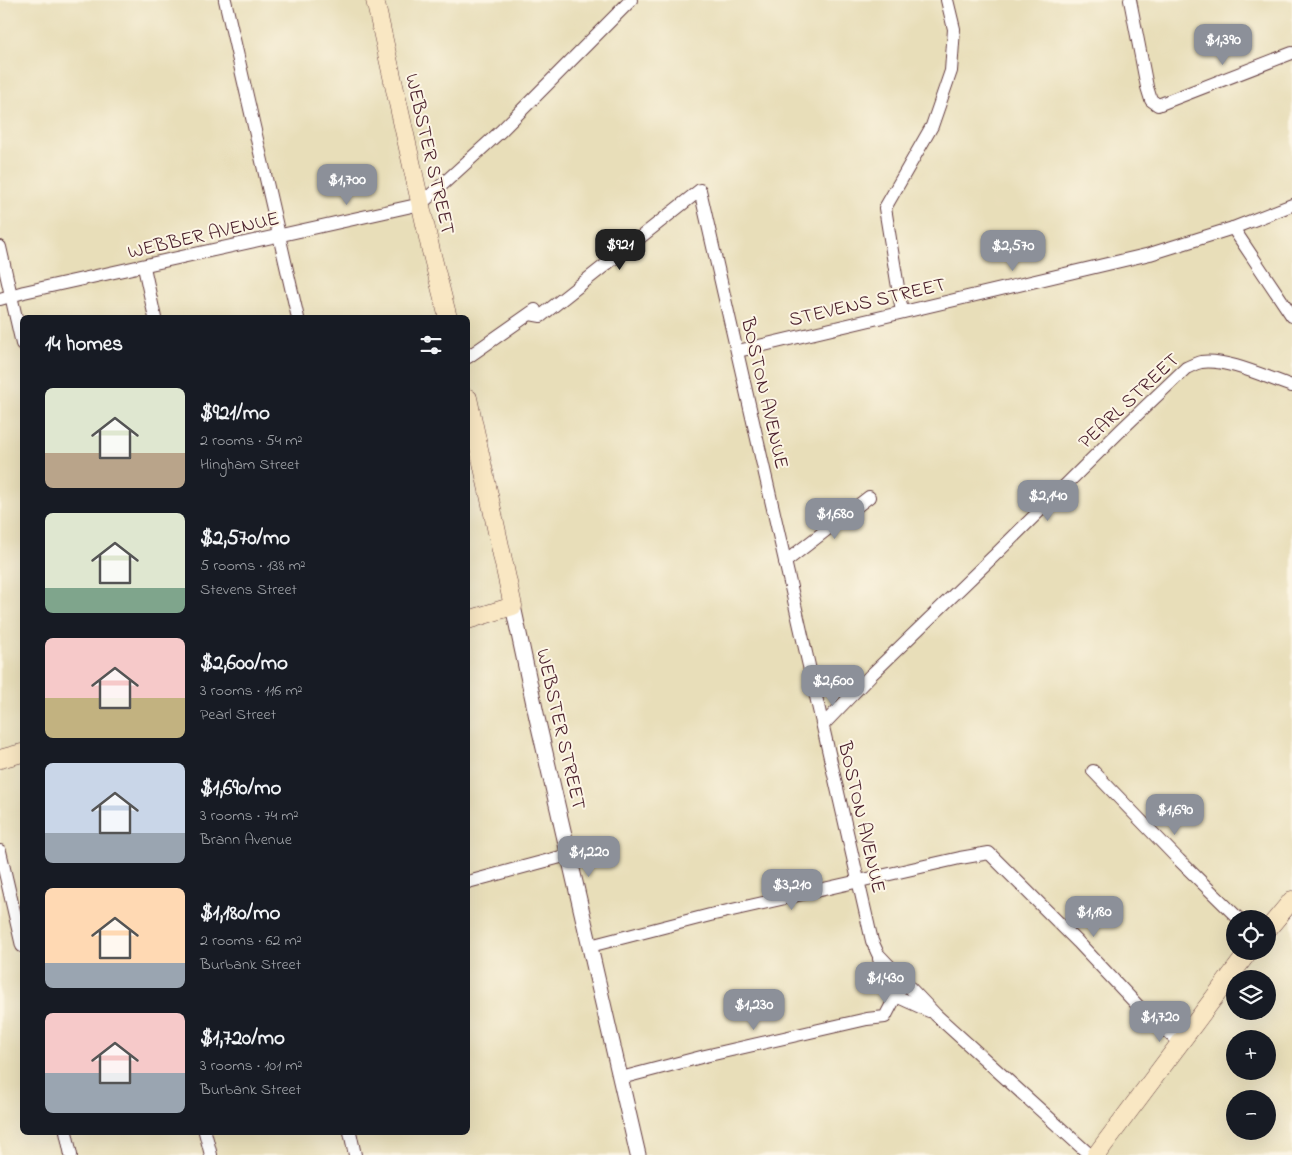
<!DOCTYPE html>
<html lang="en">
<head>
<meta charset="utf-8">
<style>
	body { margin:0; font-family:"Indie Flower",sans-serif; background:#242831; color:#f1f3f6; height:100vh; display:flex; flex-direction:column; font-size:19px; white-space:nowrap }
	* { box-sizing:border-box; margin:0 }
	p { font-size:16px; color:#9ea1a6 }
	.icon { flex:none; width:28px; height:28px; fill:none; stroke:currentColor; stroke-width:2; stroke-linecap:round; stroke-linejoin:round }
	.map { position:relative; flex:1; overflow:hidden }
	.details { position:absolute; left:20px; top:315px; width:450px; height:820px; display:flex; flex-direction:column; background:#171b24; border-radius:8px; box-shadow:0 5px 20px #0002 }
	.details>* { flex:none }
	.controls { position:absolute; left:1226px; top:910px; display:grid; gap:10px }
	.controls a { display:grid; place-items:center; width:50px; height:50px; border-radius:50%; background:#171b24; box-shadow:0 5px 20px #0002; font-size:25px }
	.price { position:absolute; translate:-50% -42px; padding:0 11px; border-radius:10px; background:#8c9099; color:#fff; font-size:16px; line-height:32px; filter:drop-shadow(0 1px 2px #0008) }
	.price::after { content:''; position:absolute; left:50%; top:30px; width:15px; height:11px; margin-left:-8px; background:inherit; clip-path:polygon(0 0,100% 0,50% 100%) }
	.price.active { background:#222; color:#fff }
	ul { padding:0; list-style:none }
	li { display:flex; align-items:center; gap:15px; height:125px; padding:0 25px }
	li span { display:grid; place-items:center; flex:none; width:140px; height:100px; border-radius:8px; color:#555 }
	li>.icon { margin-inline-start:auto }
	span .icon { width:60px; height:60px; fill:#fffc; stroke-width:1 }
	li b { font-size:21px }
	h2 { display:flex; justify-content:space-between; align-items:center; height:60px; padding:0 25px; font-size:21px }
	.map>svg:first-child { display:block }
	.lines { fill:none; stroke-linecap:round; stroke-linejoin:round }
	.minor-casing { stroke:#623c40; stroke-width:14 }
	.tertiary-casing { stroke:#623c40; stroke-width:17 }
	.secondary-casing { stroke:#623c40; stroke-width:19 }
	.minor { stroke:#fff; stroke-width:12 }
	.tertiary { stroke:#fff; stroke-width:15 }
	.secondary { stroke:#f9e7c3; stroke-width:18 }
	.labels { text-anchor:middle; stroke-width:4; stroke-linejoin:round; paint-order:stroke }
	.street-label { font-size:20px; fill:#4a1f2b; stroke:#fcf5e5 }
</style>
</head>
<body>
<div class="map">
<svg width="1292" height="1155" viewBox="0 0 1292 1155">
	<rect width="100%" height="100%" fill="#fcf5e5"/>
	<filter id="ink" filterUnits="userSpaceOnUse"><feTurbulence type="fractalNoise" baseFrequency=".02" numOctaves="2"/><feDisplacementMap in="SourceGraphic" scale="10" xChannelSelector="R" yChannelSelector="G"/><feConvolveMatrix kernelMatrix="1 2 1 2 8 2 1 2 1" color-interpolation-filters="sRGB"/></filter>
	<filter id="wash" filterUnits="userSpaceOnUse"><feTurbulence type="fractalNoise" baseFrequency=".0096" numOctaves="4" result="noise"/><feDisplacementMap in="SourceGraphic" scale="20" xChannelSelector="R" yChannelSelector="G"/><feGaussianBlur stdDeviation="1.12" result="paint"/><feColorMatrix in="noise" values="0 0 0 0 0 0 0 0 0 0 0 0 0 0 0 0 0 1.4 0 .05"/><feComposite in="paint" operator="in"/></filter>
	<g filter="url(#wash)">
		<rect width="100%" height="100%" fill="#e8deb9"/>
	</g>
	<g filter="url(#ink)">
		<g class="lines">
			<!-- minor casing -->
			<g class="minor-casing">
				<g id="minor">
					<path d="M225,0L298,318"/>
					<path d="M1130,0L1147,87L1151,100L1158,105L1292,53"/>
					<path d="M1233,228L1292,316"/>
					<path d="M0,247L22,344"/>
					<path d="M144,267L155,318"/>
					<path d="M0,299L24,292L421,204L501,131L631,0"/>
					<path d="M902,312L885,208L932,126L951,71L954,29L947,0"/>
					<path d="M530,314L541,316L700,190L872,941L878,954L936,1015L1090,1155"/>
					<path d="M738,351L1150,254L1233,228L1292,205"/>
					<path d="M468,357L535,310"/>
					<path d="M785,562L869,497"/>
					<path d="M823,725L871,675L997,553L1121,430L1186,368C1191,366 1196,363 1201,362C1226,358 1268,378 1292,386"/>
					<path d="M1093,771L1179,860L1239,919"/>
					<path d="M0,851L22,946"/>
					<path d="M468,882L568,855"/>
					<path d="M590,946L710,915L960,858L989,853L1078,942L1140,1008L1180,1043"/>
					<path d="M879,959L887,980L896,996L929,1011"/>
					<path d="M621,1078L705,1056L867,1019L885,1017L896,996"/>
					<path d="M66,1132L71,1155"/>
					<path d="M205,1132L211,1155"/>
					<path d="M350,1132L355,1155"/>
				</g>
			</g>
			<!-- tertiary casing -->
			<g class="tertiary-casing">
				<path id="tertiary" d="M513,606L537,718L638,1155"/>
			</g>
			<!-- secondary casing -->
			<g class="secondary-casing">
				<g id="secondary">
					<path d="M375,0L431,251L448,318"/>
					<path d="M468,398L513,606L468,620"/>
					<path d="M0,759L22,753"/>
					<path d="M1268,929L1292,900"/>
					<path d="M1096,1155L1249,951"/>
				</g>
			</g>
			<!-- minor -->
			<use href="#minor" class="minor"/>
			<!-- tertiary -->
			<use href="#tertiary" class="tertiary"/>
			<!-- secondary -->
			<use href="#secondary" class="secondary"/>
		</g>
	</g>
	<g class="labels">
		<!-- street labels -->
		<g class="street-label">
			<text transform="translate(431 154) rotate(77)" y="7">WEBSTER STREET</text>
			<text transform="translate(203 234) rotate(-13)" y="7">WEBBER AVENUE</text>
			<text transform="translate(867 301) rotate(-13)" y="7">STEVENS STREET</text>
			<text transform="translate(766 393) rotate(77)" y="7">BOSTON AVENUE</text>
			<text transform="translate(1128 400) rotate(-43)" y="7">PEARL STREET</text>
			<text transform="translate(562 729) rotate(77)" y="7">WEBSTER STREET</text>
			<text transform="translate(863 817) rotate(77)" y="7">BOSTON AVENUE</text>
		</g>
	</g>
</svg>
<div class="controls">
<a><svg class="icon" aria-label="locate" viewBox="0 0 24 24"><circle cx="12" cy="12" r="6"/><path d="M12 2v4M12 18v4M2 12h4M18 12h4"/></svg></a>
<a><svg class="icon" aria-label="layers" viewBox="0 0 24 24"><path d="M12 4l9 5-9 5-9-5zM3 14l9 5 9-5"/></svg></a>
<a>+</a>
<a>−</a>
</div>
<b class="price" style="left:1223px;top:66px">$1,390</b>
<b class="price" style="left:347px;top:206px">$1,700</b>
<b class="price active" style="left:620px;top:271px">$921</b>
<b class="price" style="left:1013px;top:272px">$2,570</b>
<b class="price" style="left:1048px;top:522px">$2,140</b>
<b class="price" style="left:835px;top:540px">$1,680</b>
<b class="price" style="left:833px;top:707px">$2,600</b>
<b class="price" style="left:1175px;top:836px">$1,690</b>
<b class="price" style="left:589px;top:878px">$1,220</b>
<b class="price" style="left:792px;top:911px">$3,210</b>
<b class="price" style="left:1094px;top:938px">$1,180</b>
<b class="price" style="left:885px;top:1004px">$1,430</b>
<b class="price" style="left:754px;top:1031px">$1,230</b>
<b class="price" style="left:1160px;top:1043px">$1,720</b>
<section class="details">
<h2>14 homes<svg class="icon" aria-label="filters" viewBox="0 0 24 24"><path d="M4 7h16M4 17h16"/><circle cx="9" cy="7" r="2"/><circle cx="15" cy="17" r="2"/></svg></h2>
<ul>
<li><span style="background:linear-gradient(#dfe7d0 65%,#b9a48a 0)"><svg class="icon" aria-label="home" viewBox="0 0 24 24"><path d="M3 11l9-7 9 7M6 9v11h12V9"/></svg></span><div><b>$921/mo</b><p>2 rooms · 54 m²</p><p>Hingham Street</p></div></li>
<li><span style="background:linear-gradient(#dfe7d0 75%,#7fa58c 0)"><svg class="icon" aria-label="home" viewBox="0 0 24 24"><path d="M3 11l9-7 9 7M6 9v11h12V9"/></svg></span><div><b>$2,570/mo</b><p>5 rooms · 138 m²</p><p>Stevens Street</p></div></li>
<li><span style="background:linear-gradient(#f6c9c9 60%,#c2b280 0)"><svg class="icon" aria-label="home" viewBox="0 0 24 24"><path d="M3 11l9-7 9 7M6 9v11h12V9"/></svg></span><div><b>$2,600/mo</b><p>3 rooms · 116 m²</p><p>Pearl Street</p></div></li>
<li><span style="background:linear-gradient(#c9d6e8 70%,#9aa5b1 0)"><svg class="icon" aria-label="home" viewBox="0 0 24 24"><path d="M3 11l9-7 9 7M6 9v11h12V9"/></svg></span><div><b>$1,690/mo</b><p>3 rooms · 74 m²</p><p>Brann Avenue</p></div></li>
<li><span style="background:linear-gradient(#ffd9b3 75%,#9aa5b1 0)"><svg class="icon" aria-label="home" viewBox="0 0 24 24"><path d="M3 11l9-7 9 7M6 9v11h12V9"/></svg></span><div><b>$1,180/mo</b><p>2 rooms · 62 m²</p><p>Burbank Street</p></div></li>
<li><span style="background:linear-gradient(#f6c9c9 60%,#9aa5b1 0)"><svg class="icon" aria-label="home" viewBox="0 0 24 24"><path d="M3 11l9-7 9 7M6 9v11h12V9"/></svg></span><div><b>$1,720/mo</b><p>3 rooms · 101 m²</p><p>Burbank Street</p></div></li>
</ul>
</section>
</div>
</body>
</html>
